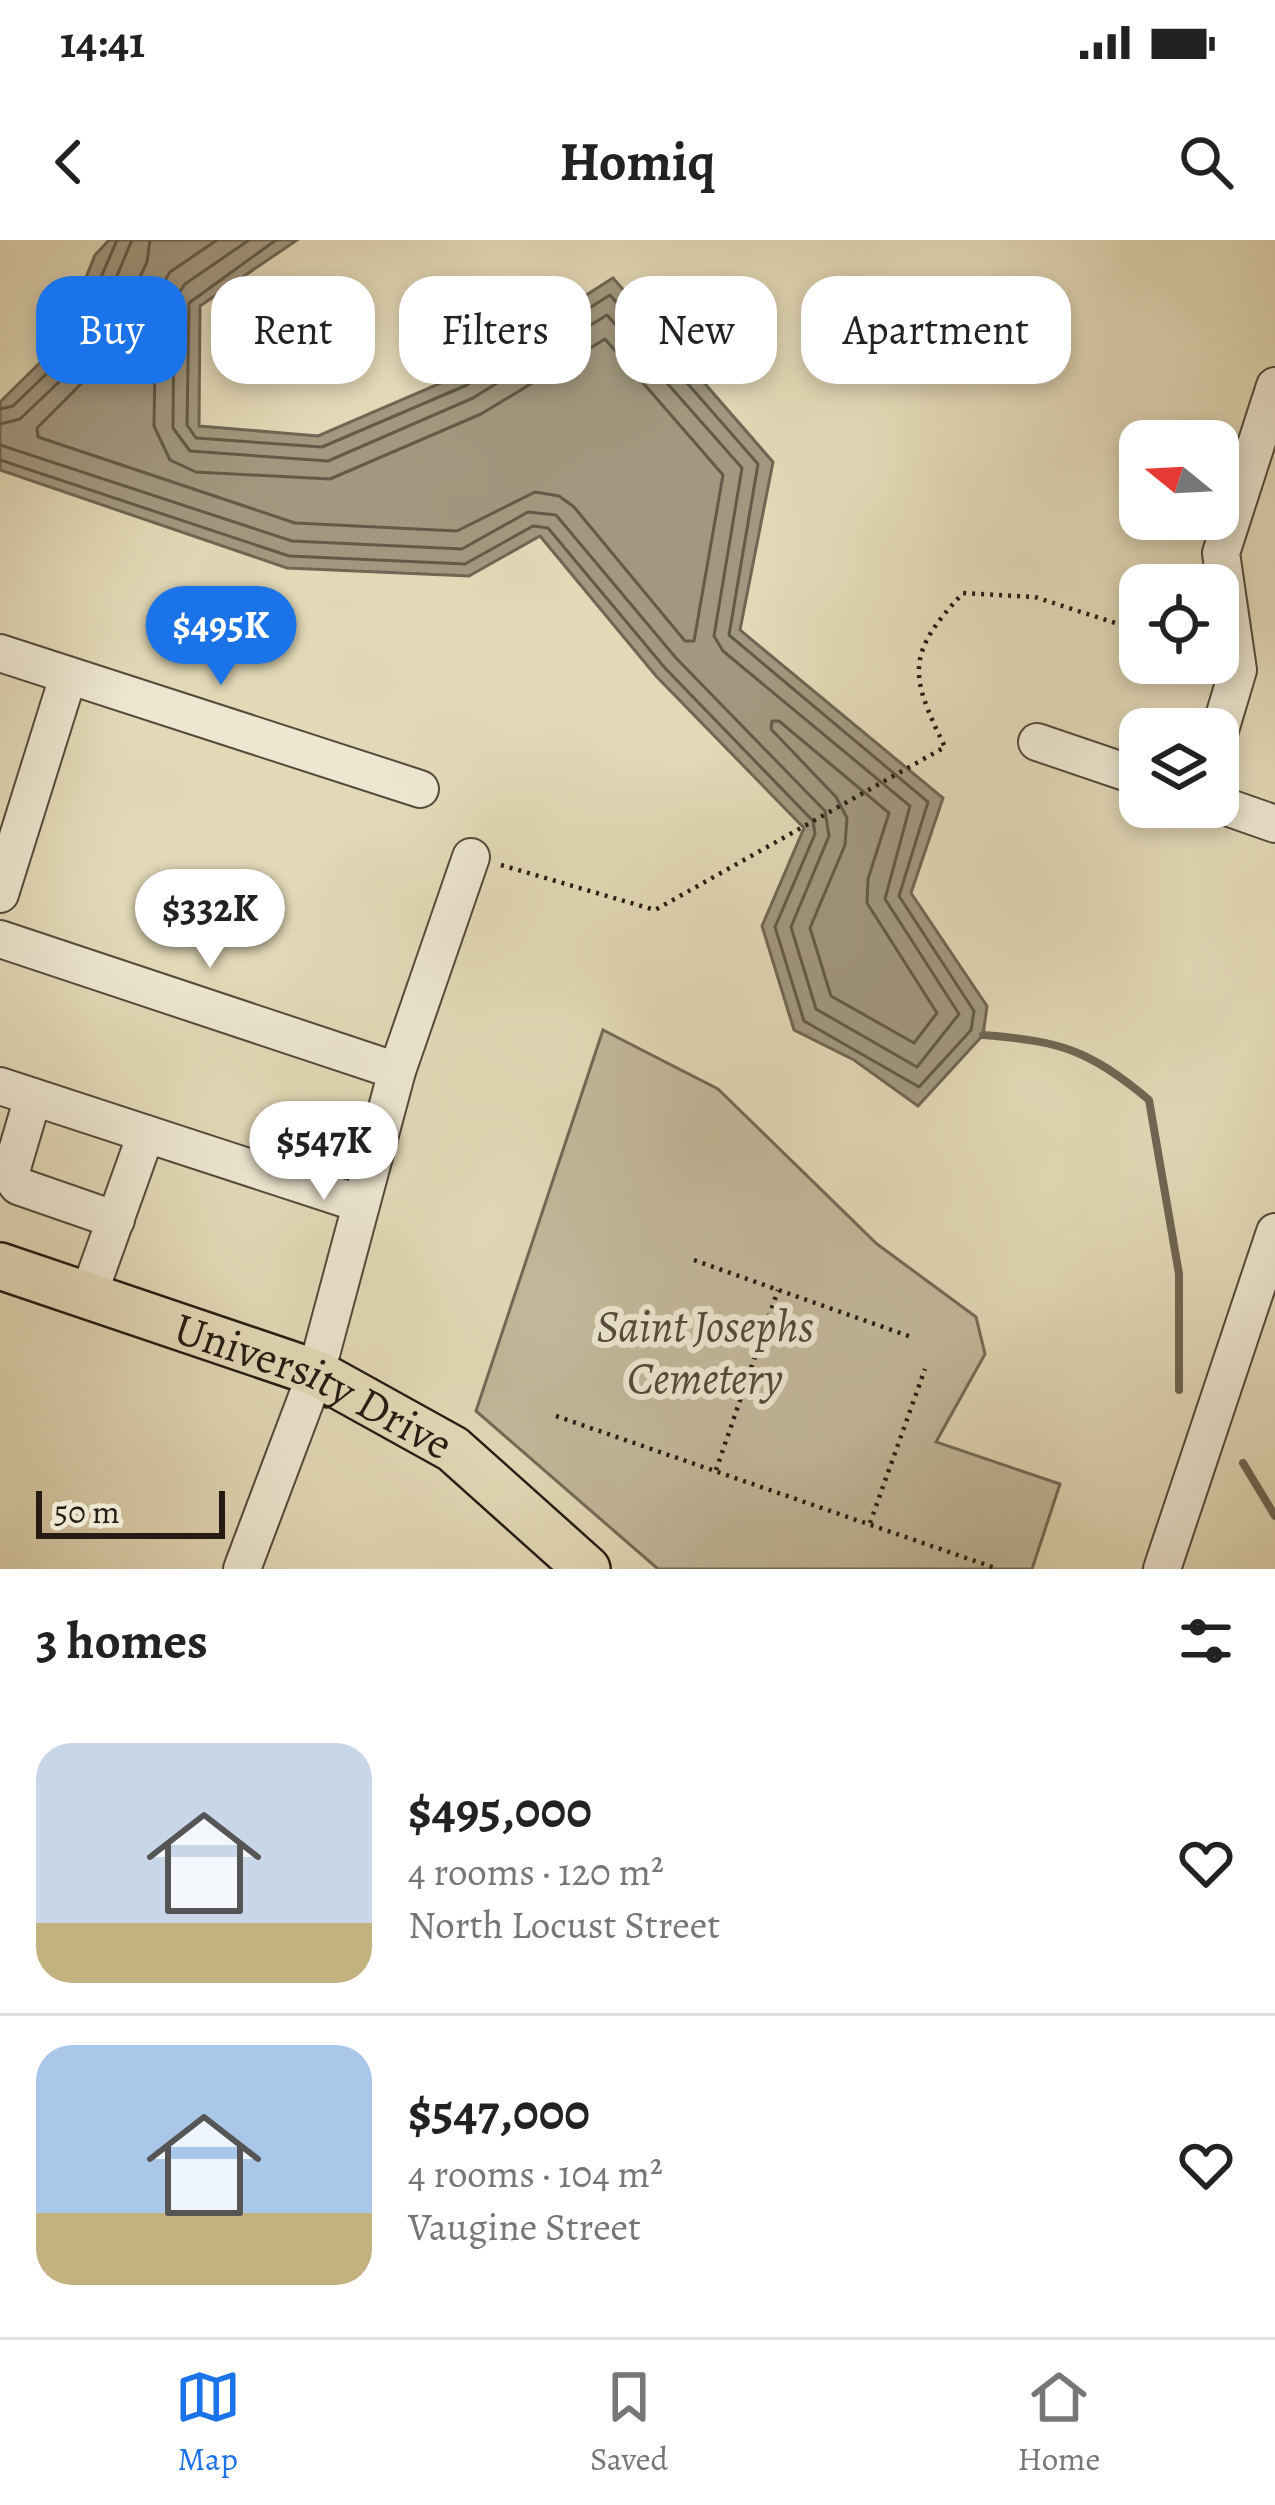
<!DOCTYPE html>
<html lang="en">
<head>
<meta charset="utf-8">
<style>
	body { margin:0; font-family:Alegreya,serif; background:#f6f6f6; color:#222; height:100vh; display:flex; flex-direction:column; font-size:45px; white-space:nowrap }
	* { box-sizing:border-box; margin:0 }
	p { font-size:39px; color:#767676 }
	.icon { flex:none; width:66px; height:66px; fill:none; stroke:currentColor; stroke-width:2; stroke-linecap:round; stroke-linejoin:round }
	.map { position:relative; height:1329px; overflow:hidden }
	.details { display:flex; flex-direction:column; background:#fff; flex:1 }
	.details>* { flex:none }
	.top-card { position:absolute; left:36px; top:36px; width:1203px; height:108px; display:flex; gap:24px }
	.needle { width:78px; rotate:288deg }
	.fabs { position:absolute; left:1119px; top:180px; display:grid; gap:24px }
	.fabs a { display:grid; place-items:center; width:120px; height:120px; border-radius:24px; background:#fff; box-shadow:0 6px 18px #0003; font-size:60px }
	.scale { position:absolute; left:36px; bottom:30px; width:189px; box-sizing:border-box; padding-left:12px; border:6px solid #251b13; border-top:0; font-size:33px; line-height:42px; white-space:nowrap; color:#251b13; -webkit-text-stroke:9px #ede6d0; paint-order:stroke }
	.price { position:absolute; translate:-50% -102px; padding:0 27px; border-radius:42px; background:#fff; color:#222; font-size:39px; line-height:78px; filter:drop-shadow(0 3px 6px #0008) }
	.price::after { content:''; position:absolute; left:50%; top:72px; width:36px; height:27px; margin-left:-18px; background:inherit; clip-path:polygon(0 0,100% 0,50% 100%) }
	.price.on { background:#1a73e8; color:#fff }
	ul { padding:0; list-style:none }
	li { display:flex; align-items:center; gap:36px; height:300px; padding:0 36px }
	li+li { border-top:3px solid #e0e0e0 }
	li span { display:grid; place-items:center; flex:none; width:336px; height:240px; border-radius:36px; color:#555 }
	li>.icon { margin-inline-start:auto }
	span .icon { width:144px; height:144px; fill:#fffc; stroke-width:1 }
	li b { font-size:51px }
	h2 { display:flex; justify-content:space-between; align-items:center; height:144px; padding:0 36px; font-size:51px }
	.pill { padding:0 42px; border-radius:36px; background:#fff; box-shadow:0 6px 18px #0003; font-size:42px; line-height:108px }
	.pill.on { background:#1a73e8; color:#fff }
	.status { display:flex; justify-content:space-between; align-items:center; height:84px; padding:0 60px; background:#fff; direction:ltr }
	.status svg { height:33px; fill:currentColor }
	header { display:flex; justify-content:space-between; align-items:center; height:156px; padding:0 36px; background:#fff; font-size:54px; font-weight:700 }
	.dock { display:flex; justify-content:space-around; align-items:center; height:168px; border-top:3px solid #e0e0e0; background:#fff; font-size:33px; color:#767676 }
	.dock a { display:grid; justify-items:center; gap:6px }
	.dock .on { color:#1a73e8 }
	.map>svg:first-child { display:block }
	.green { fill:#c3b99b; stroke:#746a57; stroke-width:3 }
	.water { fill:#a2987f; stroke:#706654; stroke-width:3 }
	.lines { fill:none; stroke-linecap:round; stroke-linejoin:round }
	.shore { stroke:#645a49; stroke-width:3 }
	.stream { stroke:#706654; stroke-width:8 }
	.minor-casing { stroke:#544a3c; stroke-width:40 }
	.major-casing { stroke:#251b13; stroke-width:50 }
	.path { stroke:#251b13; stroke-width:4.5; stroke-dasharray:3 6; stroke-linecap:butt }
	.minor { stroke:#ede6d0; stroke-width:36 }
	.major { stroke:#e3d9b7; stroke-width:45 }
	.labels { text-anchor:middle; stroke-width:12; stroke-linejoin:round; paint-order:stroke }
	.park-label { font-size:45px; font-style:italic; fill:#544a3c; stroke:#ede6d0 }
	.street-label { font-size:45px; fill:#251b13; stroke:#ede6d0 }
</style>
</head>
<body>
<div class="status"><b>14:41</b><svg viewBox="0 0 49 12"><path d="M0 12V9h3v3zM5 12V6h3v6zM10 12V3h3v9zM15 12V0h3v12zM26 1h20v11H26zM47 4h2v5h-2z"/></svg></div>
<header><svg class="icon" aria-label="back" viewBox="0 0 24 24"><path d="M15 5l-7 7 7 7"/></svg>Homiq<svg class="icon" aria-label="search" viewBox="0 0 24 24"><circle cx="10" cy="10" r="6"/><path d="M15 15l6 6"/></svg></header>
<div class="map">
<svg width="1275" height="1329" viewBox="0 0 1275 1329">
	<rect width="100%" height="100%" fill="#e3d9b7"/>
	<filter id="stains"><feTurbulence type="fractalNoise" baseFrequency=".00167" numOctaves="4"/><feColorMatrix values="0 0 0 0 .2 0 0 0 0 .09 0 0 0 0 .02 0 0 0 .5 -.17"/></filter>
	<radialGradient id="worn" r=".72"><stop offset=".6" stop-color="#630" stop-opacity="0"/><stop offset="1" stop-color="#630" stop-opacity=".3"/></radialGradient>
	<!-- green -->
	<path class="green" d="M603,790L718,849L877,1004L976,1077L985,1114L936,1202L1060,1244L1032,1329H658L476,1171Z"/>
	<!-- water -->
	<path class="water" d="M109,0H297L200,66L199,186L318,196L462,134L613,38L773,222L740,390L943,558L911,653L987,766L983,795L918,866L854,820L794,790L762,686L804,588L656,436L540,296L469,336L287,328L0,230V162L59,104L95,15Z"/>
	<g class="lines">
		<!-- shore -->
		<g class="shore">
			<path d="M150,0L147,22L98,127L37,188L38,197L295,283L457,291L535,252L559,256L574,267L685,401H694L723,235L605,99L481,174L330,239L196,232L170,220L154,186L156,56L170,32L217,0"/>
			<path d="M0,169L13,166L69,112L117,0"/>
			<path d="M0,184L20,179L81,121L132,0"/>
			<path d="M0,205L292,301L462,309L528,272L556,275L676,418L825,571L829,596L791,687L816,769L917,827L959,774L885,659L910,566L723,411L714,396L742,228L607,75L473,158L328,221L190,211L173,188L174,60L185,44L249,0"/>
			<path d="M0,220L289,316L465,324L533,286L548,288L665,428L813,581L815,594L775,687L804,781L919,847L971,790L974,771L899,656L928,562L729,395L758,224L610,55L467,145L322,207L196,198L187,185L189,63L276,0"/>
			<path d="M772,481H779L889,573L868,639L867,663L937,773L914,803L831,756L810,688L845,605L847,578L836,557L771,489Z"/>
		</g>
		<!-- stream -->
		<g class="stream">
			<path d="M983,795C1060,801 1090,810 1149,860L1179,1034V1150"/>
			<path d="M1243,1223L1275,1276"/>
		</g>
		<!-- minor casing -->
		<g class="minor-casing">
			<g id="minor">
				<path d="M0,413L420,549"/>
				<path d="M1218,497L1238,430L1221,313L1275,146"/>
				<path d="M1037,502L1140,537"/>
				<path d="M1218,564L1275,584"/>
				<path d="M0,654L68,437"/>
				<path d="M0,699L397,831"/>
				<path d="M0,846L361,964"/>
				<path d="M33,857L10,935L18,946L116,980"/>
				<path d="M88,1056L146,894"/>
				<path d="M242,1329L316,1133L397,831L471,617"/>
				<path d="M1162,1329L1275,992"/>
			</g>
		</g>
		<!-- major casing -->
		<g class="major-casing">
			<g id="major">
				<path id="s1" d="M0,1026L316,1133L453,1209L587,1329"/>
			</g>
		</g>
		<!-- path -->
		<g class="path">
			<path d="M501,625L655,670L945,507C909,434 906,414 963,353L1035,357L1140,391"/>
			<path d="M694,1020L914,1098"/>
			<path d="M556,1176L998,1329"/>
			<path d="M716,1230L778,1050"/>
			<path d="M870,1283L925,1129"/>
		</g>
		<!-- minor -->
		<use href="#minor" class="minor"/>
		<!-- major -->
		<use href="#major" class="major"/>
	</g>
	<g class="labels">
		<!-- park labels -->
		<g class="park-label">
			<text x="705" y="1101">Saint Josephs<tspan x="705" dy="52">Cemetery</tspan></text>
		</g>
		<!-- street labels -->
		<g class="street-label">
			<text dy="16" stroke="none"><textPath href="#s1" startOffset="336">University Drive</textPath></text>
		</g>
	</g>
	<rect width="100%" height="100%" filter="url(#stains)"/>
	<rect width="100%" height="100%" fill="url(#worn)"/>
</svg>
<div class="fabs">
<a><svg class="needle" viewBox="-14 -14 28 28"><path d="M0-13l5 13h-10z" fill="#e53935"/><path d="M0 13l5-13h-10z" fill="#767676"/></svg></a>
<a><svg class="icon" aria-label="locate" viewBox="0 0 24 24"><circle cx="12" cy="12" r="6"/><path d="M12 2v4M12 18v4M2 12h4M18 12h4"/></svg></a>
<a><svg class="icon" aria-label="layers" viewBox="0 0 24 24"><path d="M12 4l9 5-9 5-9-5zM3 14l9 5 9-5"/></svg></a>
</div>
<div class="scale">50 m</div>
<b class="price on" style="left:221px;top:448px">$495K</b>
<b class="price" style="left:210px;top:731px">$332K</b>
<b class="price" style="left:324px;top:963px">$547K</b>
<div class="top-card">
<a class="pill on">Buy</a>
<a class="pill">Rent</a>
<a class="pill">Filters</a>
<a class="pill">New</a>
<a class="pill">Apartment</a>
</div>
</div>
<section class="details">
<h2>3 homes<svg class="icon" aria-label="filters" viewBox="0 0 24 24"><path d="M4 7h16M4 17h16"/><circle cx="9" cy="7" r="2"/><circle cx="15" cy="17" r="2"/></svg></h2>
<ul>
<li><span style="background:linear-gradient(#c9d6e8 75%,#c2b280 0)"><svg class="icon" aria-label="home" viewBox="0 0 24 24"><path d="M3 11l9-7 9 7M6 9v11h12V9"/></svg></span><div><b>$495,000</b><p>4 rooms · 120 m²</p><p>North Locust Street</p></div><svg class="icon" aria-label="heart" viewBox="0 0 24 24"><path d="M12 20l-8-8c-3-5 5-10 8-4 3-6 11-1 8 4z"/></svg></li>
<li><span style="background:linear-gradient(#a9c7e8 70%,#c2b280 0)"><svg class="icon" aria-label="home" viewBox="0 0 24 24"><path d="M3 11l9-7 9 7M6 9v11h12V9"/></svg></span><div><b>$547,000</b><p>4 rooms · 104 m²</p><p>Vaugine Street</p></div><svg class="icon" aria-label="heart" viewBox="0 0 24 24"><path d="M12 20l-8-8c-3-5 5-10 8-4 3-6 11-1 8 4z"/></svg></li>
</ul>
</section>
<nav class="dock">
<a class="on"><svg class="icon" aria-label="map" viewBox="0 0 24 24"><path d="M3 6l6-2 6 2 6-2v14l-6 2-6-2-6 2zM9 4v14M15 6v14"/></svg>Map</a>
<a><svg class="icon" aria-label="saved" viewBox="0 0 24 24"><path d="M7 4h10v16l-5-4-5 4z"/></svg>Saved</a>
<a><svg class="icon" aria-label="home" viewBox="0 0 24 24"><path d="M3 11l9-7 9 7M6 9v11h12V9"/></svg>Home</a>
</nav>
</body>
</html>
